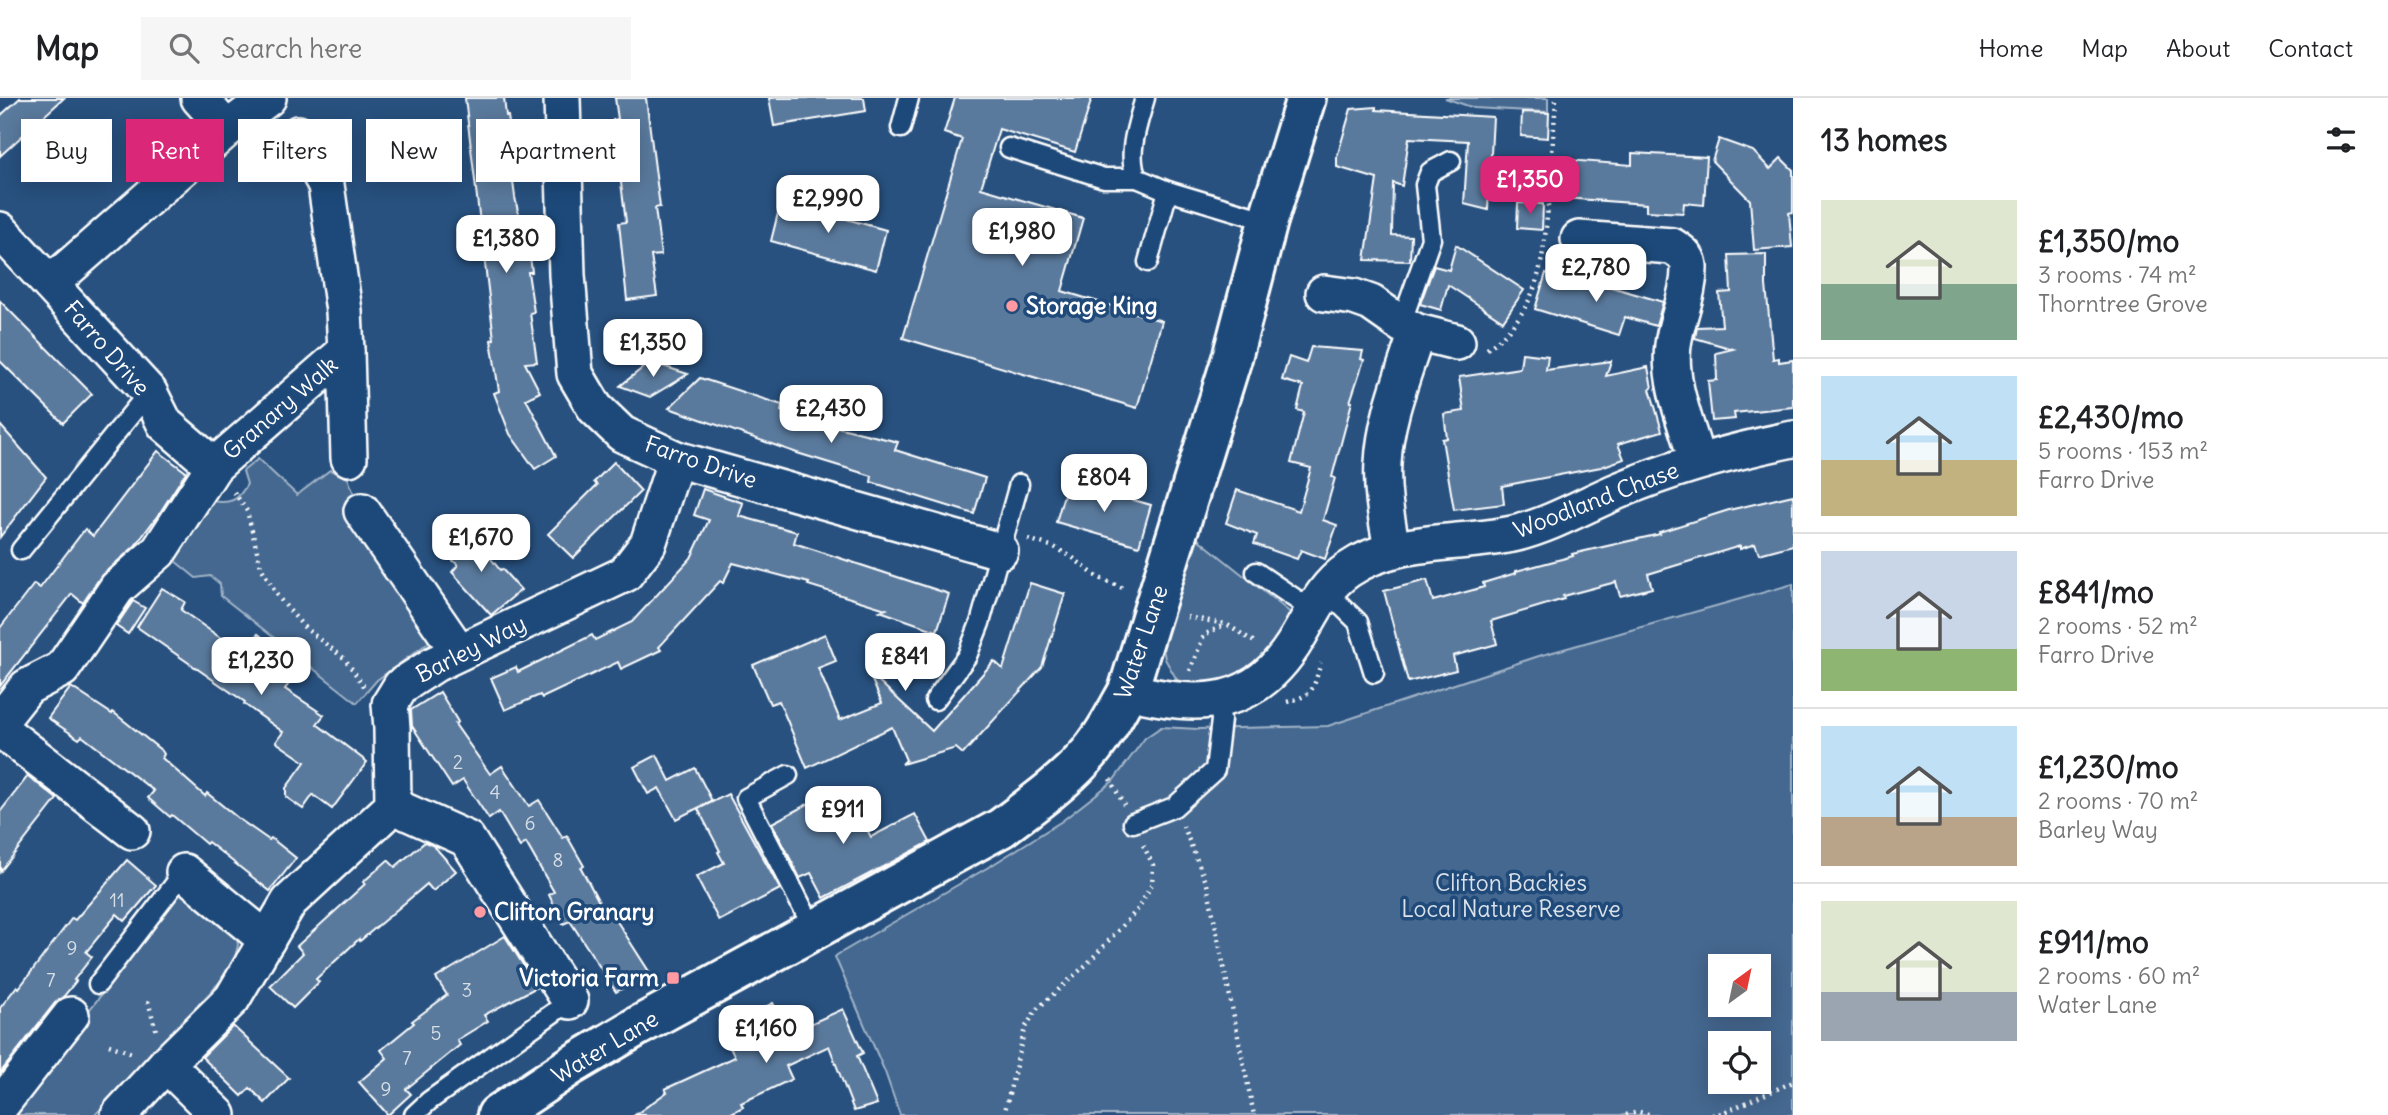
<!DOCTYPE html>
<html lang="en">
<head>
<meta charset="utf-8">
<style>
	body { margin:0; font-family:Delius,sans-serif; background:#f6f6f6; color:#202124; height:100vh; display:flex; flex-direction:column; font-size:26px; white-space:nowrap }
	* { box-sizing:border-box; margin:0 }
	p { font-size:23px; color:#757577 }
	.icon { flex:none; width:38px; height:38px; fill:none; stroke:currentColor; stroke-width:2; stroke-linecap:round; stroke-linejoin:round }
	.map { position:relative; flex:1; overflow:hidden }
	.panel { display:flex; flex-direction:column; background:#fff; width:595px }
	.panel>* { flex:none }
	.hud { position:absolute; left:21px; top:21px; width:665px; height:63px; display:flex; gap:14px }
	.needle { width:46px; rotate:33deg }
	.buttons { position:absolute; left:1708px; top:856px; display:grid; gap:14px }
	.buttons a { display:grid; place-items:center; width:63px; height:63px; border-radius:0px; background:#fff; box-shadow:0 4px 18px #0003; font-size:35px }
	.price { position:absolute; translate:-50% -60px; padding:0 16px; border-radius:14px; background:#fff; color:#222; font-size:23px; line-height:46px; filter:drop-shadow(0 2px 4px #0008) }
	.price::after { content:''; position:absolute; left:50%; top:42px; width:21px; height:16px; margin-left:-10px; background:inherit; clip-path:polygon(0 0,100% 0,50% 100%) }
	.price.on { background:#db2777; color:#fff }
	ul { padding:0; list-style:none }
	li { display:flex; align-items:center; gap:21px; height:175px; padding:0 28px }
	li+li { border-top:2px solid #e0e0e0 }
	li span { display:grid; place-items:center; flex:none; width:196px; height:140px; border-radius:0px; color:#555 }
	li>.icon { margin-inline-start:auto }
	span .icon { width:84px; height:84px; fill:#fffc; stroke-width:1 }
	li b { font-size:30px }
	h2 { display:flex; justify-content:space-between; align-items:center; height:84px; padding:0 28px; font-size:30px }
	.pill { padding:0 24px; border-radius:0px; background:#fff; box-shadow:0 4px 18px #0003; font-size:24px; line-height:63px }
	.pill.on { background:#db2777; color:#fff }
	header { display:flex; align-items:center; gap:42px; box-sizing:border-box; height:98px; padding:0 35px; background:#fff; border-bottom:2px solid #e0e0e0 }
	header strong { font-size:33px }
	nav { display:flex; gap:38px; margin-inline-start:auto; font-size:24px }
	.search { width:490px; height:63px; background:#f6f6f6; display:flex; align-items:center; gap:18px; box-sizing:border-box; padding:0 24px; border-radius:0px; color:#757577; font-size:26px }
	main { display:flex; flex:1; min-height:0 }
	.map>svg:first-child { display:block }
	.green { fill:#446890; stroke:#a2b4c8; stroke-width:2; fill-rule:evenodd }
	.building { fill:#5a7a9d; stroke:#fff; stroke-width:2 }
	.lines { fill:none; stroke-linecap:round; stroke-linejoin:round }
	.service-casing { stroke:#fff; stroke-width:23 }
	.minor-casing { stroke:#fff; stroke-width:40 }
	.tertiary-casing { stroke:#fff; stroke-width:44 }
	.path { stroke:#fff; stroke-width:4.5; stroke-dasharray:2 5; stroke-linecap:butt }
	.service { stroke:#1f4a7a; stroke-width:18 }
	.minor { stroke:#1f4a7a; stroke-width:35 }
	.tertiary { stroke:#1f4a7a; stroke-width:38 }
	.poi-dot { fill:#ff9aa2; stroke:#1f4a7a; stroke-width:2.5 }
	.labels { text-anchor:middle; stroke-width:7; stroke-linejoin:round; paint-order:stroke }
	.number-label { font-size:19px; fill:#d6dee6 }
	.poi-label { font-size:23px; font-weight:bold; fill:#fff; stroke:#1f4a7a; text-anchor:start }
	.street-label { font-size:23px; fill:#fff; stroke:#1f4a7a }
	.park-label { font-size:23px; fill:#dae1e9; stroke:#1f4a7a }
</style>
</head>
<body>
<header>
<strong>Map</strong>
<div class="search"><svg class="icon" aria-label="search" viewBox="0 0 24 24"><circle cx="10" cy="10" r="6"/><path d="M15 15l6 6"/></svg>Search here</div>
<nav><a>Home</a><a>Map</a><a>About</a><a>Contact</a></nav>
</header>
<main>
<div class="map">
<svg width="1793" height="1017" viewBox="0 0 1793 1017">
	<rect width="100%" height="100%" fill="#28517f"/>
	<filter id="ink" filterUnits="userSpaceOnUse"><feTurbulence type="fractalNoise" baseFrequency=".0143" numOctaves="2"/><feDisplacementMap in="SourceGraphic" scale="14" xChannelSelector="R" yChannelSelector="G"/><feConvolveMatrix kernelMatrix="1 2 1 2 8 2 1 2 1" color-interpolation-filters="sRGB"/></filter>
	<g filter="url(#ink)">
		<!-- green -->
		<g class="green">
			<path d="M1445,0H1548V14L1474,10Z"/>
			<path d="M258,361L297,397L330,372L348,380L370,439L439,537L377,582L357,605L221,498L220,486L210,478L196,480L175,463L172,451L212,403C230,406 238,403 247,386L243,373Z"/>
			<path d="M1198,441L1292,516L1281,541L1246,577L1195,590L1177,582L1165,561L1162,544L1173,504Z"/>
			<path d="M1793,486V1017H900L885,974L835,859L837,857L992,767L1062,723L1113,683L1145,640L1161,629L1198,631L1328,628L1539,558ZM1720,868H1759V906H1720ZM1720,945H1759V984H1720Z"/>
			<path d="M185,790L235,830L238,847L232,871L95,1017H7Z"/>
		</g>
		<!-- building -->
		<g class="building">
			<path d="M20,0H64L0,58V18Z"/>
			<path d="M465,0H504L506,18H508L512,46H508L515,99L524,143L528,142L532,174H528L534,214L530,215L537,264L525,265L540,294L526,301L556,358L535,371L510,336L494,295L499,293L491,242L494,241Z"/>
			<path d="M615,0H646L660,109L655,110L661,157L651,158L657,198L627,202L619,125L626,124L613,22L618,21Z"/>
			<path d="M769,0H864L866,13L774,28Z"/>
			<path d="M955,0H1092L1075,54L999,31L981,90L1083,120L1062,193L1162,223L1137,310L903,240L962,41L944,35Z"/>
			<path d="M1376,9V12L1493,19L1488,112L1464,106L1468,43L1409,40L1402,88L1393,85L1392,137L1411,138L1410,163L1365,162L1377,81L1337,69V59L1351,11Z"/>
			<path d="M1522,14L1549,15L1548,40L1521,38Z"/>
			<path d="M1719,41L1753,53L1770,71L1781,60L1793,72V114L1789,115L1792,149L1754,152L1750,102L1712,63Z"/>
			<path d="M1632,55L1707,59L1704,107L1684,105L1683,115L1646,113V106L1564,100L1567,62L1632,67Z"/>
			<path d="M781,103L886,132L876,172L771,143Z"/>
			<path d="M1518,105L1543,106L1542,132L1517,130Z"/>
			<path d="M1456,147L1524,192L1503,223L1448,187L1441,212L1420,206L1434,168L1449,172Z"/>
			<path d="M1766,156V187L1773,261L1779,260V264L1793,262V309L1734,315L1735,321L1712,323L1708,283L1717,282L1716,255L1733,251L1695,240L1697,229L1722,228L1719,195L1731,194L1729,157Z"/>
			<path d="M1546,175L1585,187L1587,182L1663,204L1656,228L1625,219L1619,237L1535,211Z"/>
			<path d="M0,203L92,296L63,325L0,263Z"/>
			<path d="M1311,249L1363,253L1361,261L1364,262L1350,304H1352L1332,379L1335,380L1323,422L1337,427L1325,461L1301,452L1297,461L1254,446L1257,437L1226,425L1237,392L1299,413L1311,370L1291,365L1304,314L1297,312L1303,288L1282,282L1289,259L1306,265Z"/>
			<path d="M1522,255L1548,258L1546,272L1611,263L1606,278L1648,269L1652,290L1650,291L1662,333L1618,346L1624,361L1601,369L1502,388L1504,406L1454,412L1442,341L1447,340L1444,316L1464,313L1459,279L1520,270Z"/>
			<path d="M650,264L688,276L650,299L620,288Z"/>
			<path d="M700,280L782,307L781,313L829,330V327L898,344L895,352L985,380L974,416L871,384L872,378L797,355L669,310Z"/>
			<path d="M0,327L46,379L0,439Z"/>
			<path d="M158,353L186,374L161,413L135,448L101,478L83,505L72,496L0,588V530L34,486L40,490L85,431L93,438Z"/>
			<path d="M614,364L641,393L573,460L548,436L597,387L594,384Z"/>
			<path d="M1068,383L1151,407L1139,448L1056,424Z"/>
			<path d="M703,391L743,405L739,418L797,434L794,445L949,496L937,533L880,513L886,511L808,487L809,485L733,465L723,485L720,483L659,549L661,552L621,571L618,564L542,600L540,597L505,612L491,580L516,569L518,574L592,537L595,542L632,524L691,460L709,422L694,417Z"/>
			<path d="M1793,397V447L1759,456L1755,446L1740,451V448L1648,476L1652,490L1620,498L1616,484L1563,498L1564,501L1491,523L1497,546L1453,558L1456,572L1408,584L1384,493L1427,482L1433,503L1484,489L1483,485L1516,475V473L1573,458L1572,456L1660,436L1659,434L1729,412Z"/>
			<path d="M469,433L500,472L502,471L521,492L491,517L452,474L458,467L445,455Z"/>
			<path d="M1030,485L1065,496L1042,569L963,656L956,650L902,666L906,662L892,629L807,670L779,603L770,606L753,567L825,536L836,563L818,570L840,622L882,605L868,573L932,633L994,563L1003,571Z"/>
			<path d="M162,490L185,504L181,512L242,555L258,536L301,570L285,591L324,617L317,626L367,664L332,711L313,697L303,711L286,699V690L305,664L276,644L283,634L244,606L245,604L137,529Z"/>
			<path d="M133,503L145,510L128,536L116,528Z"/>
			<path d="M71,589L112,616L113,614L162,653L164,656L162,660L205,698L207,695L239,721L269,742L271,740L296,760L270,793L208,744L206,746L172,717L170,719L148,700L154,693L82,638L79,641L48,620Z"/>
			<path d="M440,594L458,624L455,626L490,676L502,668L529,708L539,702L563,740L567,738L584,768L581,770L606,817L611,814L650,875L616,894L570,823L563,826L549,797L554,794L526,745L520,749L499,714L489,721L463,682L452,689L412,628L411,612Z"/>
			<path d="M657,657L670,683L695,670L712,703L676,721L659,690L648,696L634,669Z"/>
			<path d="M28,678L57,701L0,774V714Z"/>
			<path d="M728,696L780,791L719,823L696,779L724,765L718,754L720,753L698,711Z"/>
			<path d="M817,701L831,727L857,713L871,739L915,716L930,744L824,800L811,775L800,780L772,725Z"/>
			<path d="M425,744L434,748L456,773L433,793L427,786L360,843L359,841L316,881L319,884L293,910L270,888L303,855L297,848L365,786L363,784L388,762L395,769Z"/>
			<path d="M127,762L156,787L125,823L117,816L86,854L92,859L74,882L76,883L64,898L55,905L0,975V910L17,888L19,890L72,820L75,822Z"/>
			<path d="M505,838L537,889L484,917L488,923L457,942L460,947L406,991L411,996L388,1017L359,984L387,960L381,952L414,925L412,923L447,897L436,880Z"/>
			<path d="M773,905L788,936L843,911L863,955L857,958L877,1006L854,1013L829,948L786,968L792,981L741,1005L743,1009L728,1017H635L667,994L665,991L735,959L720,931Z"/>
			<path d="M233,928L289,980L265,1005L250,990L242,998L202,959Z"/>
		</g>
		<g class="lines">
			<!-- service casing -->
			<g class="service-casing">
				<g id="service">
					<path d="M1145,0C1138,25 1126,56 1137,80L1168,93L1268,123"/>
					<path d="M901,30L909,0"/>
					<path d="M1009,50L1104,80H1137"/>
					<path d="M1148,164L1168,93"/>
					<path d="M1401,226L1431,141L1425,87L1430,74L1451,63"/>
					<path d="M21,452L149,294"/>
					<path d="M1256,474L1312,512"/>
					<path d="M1325,492L1358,524L1374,575"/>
					<path d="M935,602L967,558L980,525L1019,386"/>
					<path d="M788,677L746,700L814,832"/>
					<path d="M1133,725L1174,709L1215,672L1221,622L1219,603"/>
					<path d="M98,886L184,774"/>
					<path d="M414,1017L429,1003L570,903"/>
				</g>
			</g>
			<!-- minor casing -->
			<g class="minor-casing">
				<g id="minor">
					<path d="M199,0L227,31"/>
					<path d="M562,0L567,177L575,276L595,310L622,336L676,361L1000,453"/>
					<path d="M298,36L326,87L344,213L346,253"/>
					<path d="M0,132L149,294L165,326L214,368"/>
					<path d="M1579,141L1672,148C1680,153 1688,158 1689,168C1690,195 1676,221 1673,247C1668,285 1687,327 1697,363"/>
					<path d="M50,186L227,31L268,0"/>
					<path d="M1324,195L1354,199L1371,205L1401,226L1417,234L1457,244"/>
					<path d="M362,413L459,554"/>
					<path d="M1392,451C1387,422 1381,394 1383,365C1385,320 1404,276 1417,234"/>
					<path d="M1128,593C1201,611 1256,611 1298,539C1313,514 1323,489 1348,472C1397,438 1461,448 1517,435C1553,426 1586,406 1620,392C1676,368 1734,353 1793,341"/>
					<path d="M0,623L27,589L62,571L117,490L159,453L214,368L346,253L349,360"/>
					<path d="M0,631L132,733"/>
					<path d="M393,708L467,741L570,903"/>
					<path d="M184,774L267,842"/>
					<path d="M166,966L218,1017"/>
					<path d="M0,1008L71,917"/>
					<path d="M119,1017L166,966L232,901L289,804L393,708L392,630L390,606L401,588L435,566L625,476L648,446L676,361"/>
				</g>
			</g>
			<!-- tertiary casing -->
			<g class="tertiary-casing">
				<path id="tertiary" d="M497,1017L572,967L638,928L1001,730C1030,708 1059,688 1084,661C1102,642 1115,616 1128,593L1232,260L1268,123L1306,0"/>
			</g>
			<!-- path -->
			<g class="path">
				<path d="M1487,251C1543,210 1543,160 1549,97C1551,65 1554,32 1556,0"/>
				<path d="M234,394L247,413L261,469L278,499L305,530L345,561L364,588"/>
				<path d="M1028,441L1054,449L1072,459L1097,479L1125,491"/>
				<path d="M1187,519L1226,526L1256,545"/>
				<path d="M1190,573L1204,537L1224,527"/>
				<path d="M1287,604C1316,596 1312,592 1321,565"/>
				<path d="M1110,681L1124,707"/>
				<path d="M1183,728L1207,786L1254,1017"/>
				<path d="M148,903L156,932"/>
				<path d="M109,947L135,956"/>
				<path d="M1004,1017L1025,930L1037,911L1087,866L1138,811L1152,786L1153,767L1141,743"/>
				<path d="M1626,1017L1639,1014L1653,1017"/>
				<path d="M1712,1017L1722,1015L1793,984"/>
			</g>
			<!-- service -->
			<use href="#service" class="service"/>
			<!-- minor -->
			<use href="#minor" class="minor"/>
			<!-- tertiary -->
			<use href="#tertiary" class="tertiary"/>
		</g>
	</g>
	<!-- markers -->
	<g class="poi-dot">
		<circle cx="1012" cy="208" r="7"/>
		<circle cx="480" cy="814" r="7"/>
		<rect x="666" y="873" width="14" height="14" rx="3.5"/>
	</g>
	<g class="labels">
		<!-- number labels -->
		<g class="number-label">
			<text x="458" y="671">2</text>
			<text x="495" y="701">4</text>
			<text x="530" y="732">6</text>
			<text x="558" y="769">8</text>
			<text x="117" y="809">11</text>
			<text x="72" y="857">9</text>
			<text x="51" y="889">7</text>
			<text x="467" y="899">3</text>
			<text x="436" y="942">5</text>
			<text x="407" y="967">7</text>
			<text x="386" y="998">9</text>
		</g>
		<!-- poi labels -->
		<g class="poi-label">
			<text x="1026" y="216">Storage King</text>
			<text x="494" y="822">Clifton Granary</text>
			<text x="659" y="888" text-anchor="end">Victoria Farm</text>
		</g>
		<!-- street labels -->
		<g class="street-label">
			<text transform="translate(107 250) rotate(49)" y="8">Farro Drive</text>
			<text transform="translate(280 310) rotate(-41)" y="8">Granary Walk</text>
			<text transform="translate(701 364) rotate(19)" y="8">Farro Drive</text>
			<text transform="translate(1596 402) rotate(-21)" y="8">Woodland Chase</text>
			<text transform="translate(1141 544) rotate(-71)" y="8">Water Lane</text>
			<text transform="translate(471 551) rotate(-27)" y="8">Barley Way</text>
			<text transform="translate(605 949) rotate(-31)" y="8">Water Lane</text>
		</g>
		<!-- park labels -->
		<g class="park-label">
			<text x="1511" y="793">Clifton Backies<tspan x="1511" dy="26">Local Nature Reserve</tspan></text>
		</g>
	</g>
</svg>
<div class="buttons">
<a><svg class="needle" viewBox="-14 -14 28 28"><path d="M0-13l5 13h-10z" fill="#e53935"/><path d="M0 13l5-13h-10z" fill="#757577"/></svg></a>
<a><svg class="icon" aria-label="locate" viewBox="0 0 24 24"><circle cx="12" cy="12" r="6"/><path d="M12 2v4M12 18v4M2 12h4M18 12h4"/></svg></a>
</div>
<b class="price on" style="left:1530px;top:118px">£1,350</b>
<b class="price" style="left:828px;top:137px">£2,990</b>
<b class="price" style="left:1022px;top:170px">£1,980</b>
<b class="price" style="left:506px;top:177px">£1,380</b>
<b class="price" style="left:1596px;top:206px">£2,780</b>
<b class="price" style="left:653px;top:281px">£1,350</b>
<b class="price" style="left:831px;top:347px">£2,430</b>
<b class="price" style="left:1104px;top:416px">£804</b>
<b class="price" style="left:481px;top:476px">£1,670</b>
<b class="price" style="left:905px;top:595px">£841</b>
<b class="price" style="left:261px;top:599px">£1,230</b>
<b class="price" style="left:843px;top:748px">£911</b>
<b class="price" style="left:766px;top:967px">£1,160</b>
<div class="hud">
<a class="pill">Buy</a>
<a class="pill on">Rent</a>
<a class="pill">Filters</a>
<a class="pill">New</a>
<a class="pill">Apartment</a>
</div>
</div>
<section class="panel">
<h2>13 homes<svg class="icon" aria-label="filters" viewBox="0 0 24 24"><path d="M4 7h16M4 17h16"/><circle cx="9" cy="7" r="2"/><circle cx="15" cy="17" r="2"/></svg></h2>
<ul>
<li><span style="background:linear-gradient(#dfe7d0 60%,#7fa58c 0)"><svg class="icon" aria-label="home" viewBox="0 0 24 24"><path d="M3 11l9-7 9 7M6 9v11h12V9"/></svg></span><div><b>£1,350/mo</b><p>3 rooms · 74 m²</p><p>Thorntree Grove</p></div></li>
<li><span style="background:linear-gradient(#bfe0f5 60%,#c2b280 0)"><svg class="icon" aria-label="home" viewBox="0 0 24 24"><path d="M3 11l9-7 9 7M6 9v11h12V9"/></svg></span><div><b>£2,430/mo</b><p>5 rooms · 153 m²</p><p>Farro Drive</p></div></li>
<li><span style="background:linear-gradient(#c9d6e8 70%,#8fb573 0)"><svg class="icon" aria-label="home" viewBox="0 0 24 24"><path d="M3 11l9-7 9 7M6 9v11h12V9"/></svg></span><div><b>£841/mo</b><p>2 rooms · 52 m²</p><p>Farro Drive</p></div></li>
<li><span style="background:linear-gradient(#bfe0f5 65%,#b9a48a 0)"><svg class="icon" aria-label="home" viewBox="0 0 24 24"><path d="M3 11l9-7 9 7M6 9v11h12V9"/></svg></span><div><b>£1,230/mo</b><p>2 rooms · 70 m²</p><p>Barley Way</p></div></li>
<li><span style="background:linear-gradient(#dfe7d0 65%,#9aa5b1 0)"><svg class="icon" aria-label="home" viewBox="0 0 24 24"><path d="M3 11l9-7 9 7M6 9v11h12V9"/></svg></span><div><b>£911/mo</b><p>2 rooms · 60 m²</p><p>Water Lane</p></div></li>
</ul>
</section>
</main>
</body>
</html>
